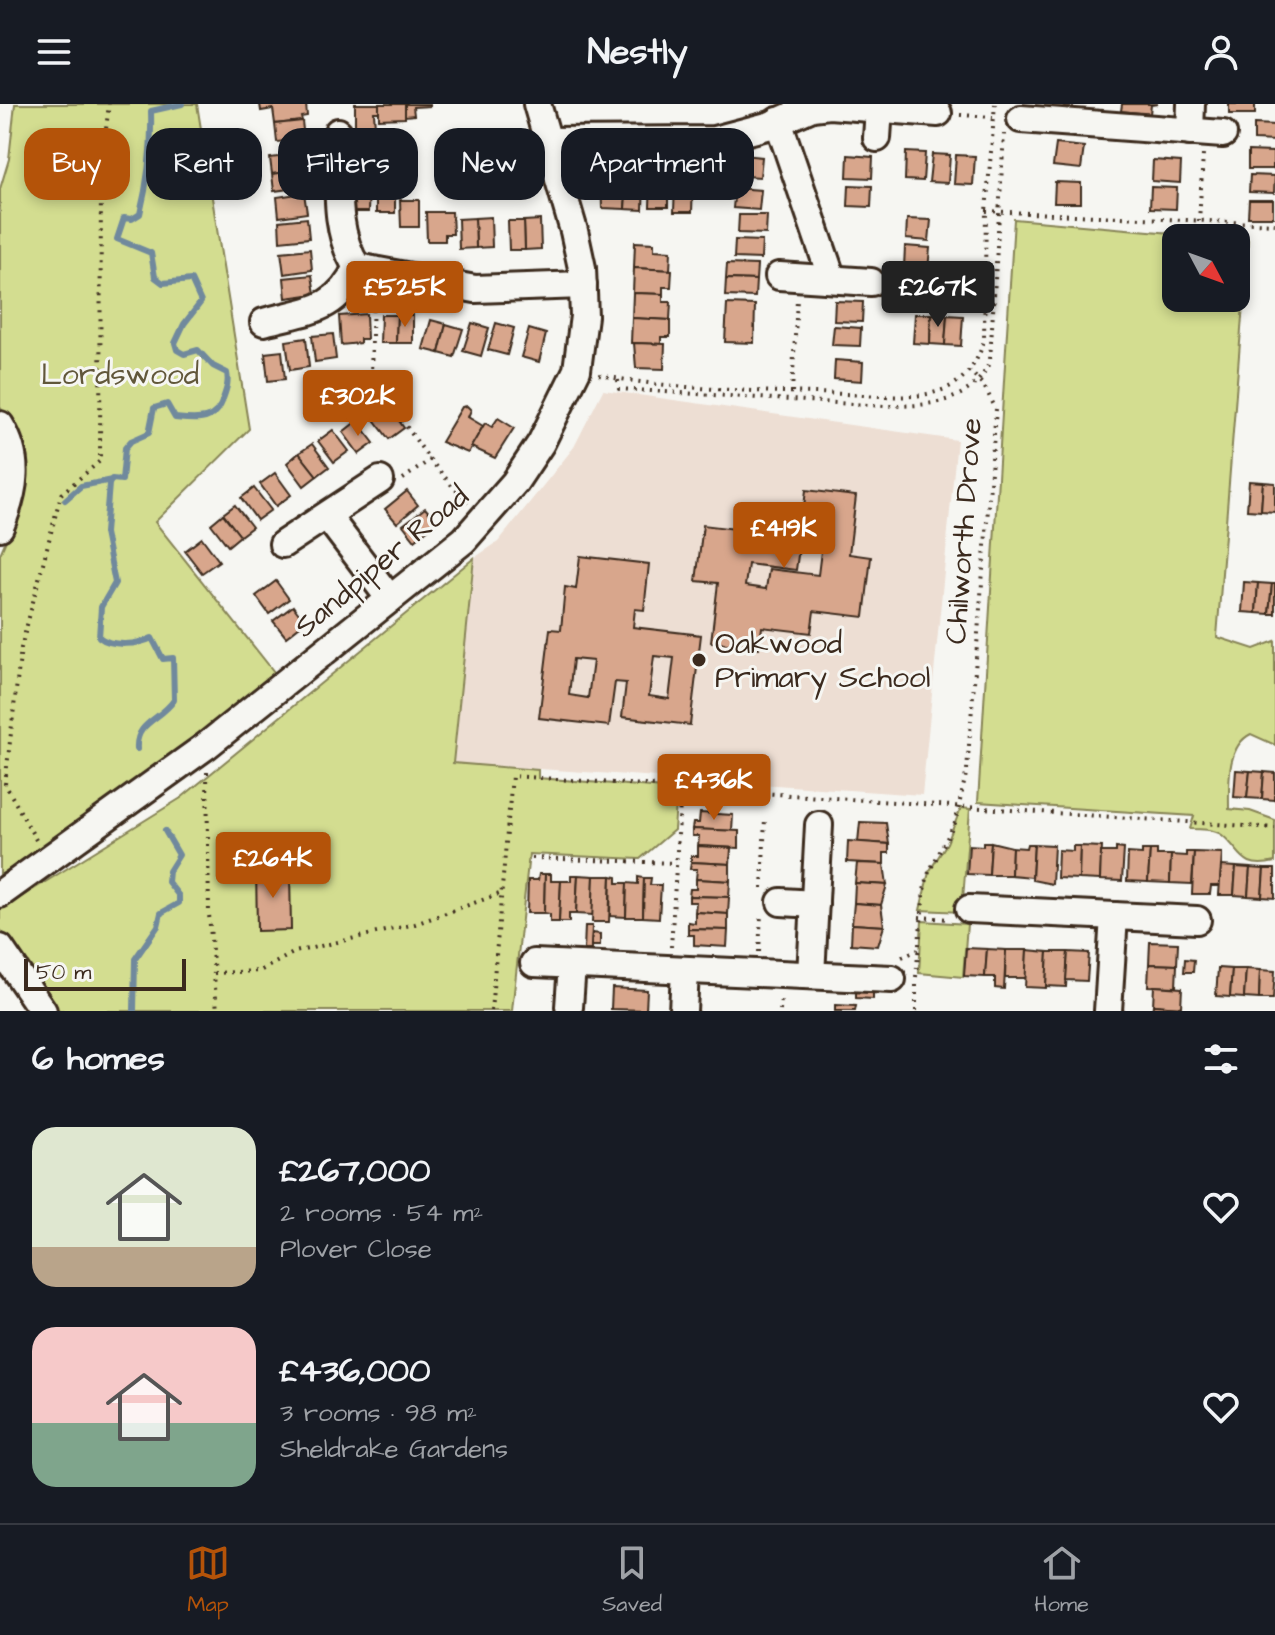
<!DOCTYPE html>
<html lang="en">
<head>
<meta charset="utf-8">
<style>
	body { margin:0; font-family:"Architects Daughter",sans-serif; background:#20242c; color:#f1f3f6; height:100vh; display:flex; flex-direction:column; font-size:30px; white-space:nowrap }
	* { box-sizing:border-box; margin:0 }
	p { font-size:26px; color:#9ea1a6 }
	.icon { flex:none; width:44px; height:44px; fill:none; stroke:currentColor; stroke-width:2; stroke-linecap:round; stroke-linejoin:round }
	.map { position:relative; height:907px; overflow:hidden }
	.side { display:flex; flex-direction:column; background:#171b24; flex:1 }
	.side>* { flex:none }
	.hud { position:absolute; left:24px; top:24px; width:800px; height:72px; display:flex; gap:16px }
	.needle { width:52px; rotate:131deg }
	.fabs { position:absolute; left:1162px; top:120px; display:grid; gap:16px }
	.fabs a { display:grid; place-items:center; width:88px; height:88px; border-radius:16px; background:#171b24; box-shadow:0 4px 12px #0003; font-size:40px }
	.scale { position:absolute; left:24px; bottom:20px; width:162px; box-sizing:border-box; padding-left:8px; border:4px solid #3b2a1e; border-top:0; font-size:22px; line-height:28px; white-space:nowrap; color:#3b2a1e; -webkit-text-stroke:6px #f6f6f2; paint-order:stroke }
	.price { position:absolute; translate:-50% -68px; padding:0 18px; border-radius:8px; background:#b45309; color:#fff; font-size:26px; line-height:52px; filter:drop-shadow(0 2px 4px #0008) }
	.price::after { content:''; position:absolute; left:50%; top:48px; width:24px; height:18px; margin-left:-12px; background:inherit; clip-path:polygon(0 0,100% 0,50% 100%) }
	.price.current { background:#222; color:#fff }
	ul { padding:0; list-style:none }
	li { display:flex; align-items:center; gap:24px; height:200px; padding:0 32px }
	li span { display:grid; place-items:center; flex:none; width:224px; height:160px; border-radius:24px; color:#555 }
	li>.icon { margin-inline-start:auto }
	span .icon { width:96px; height:96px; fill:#fffc; stroke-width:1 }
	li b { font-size:34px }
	h2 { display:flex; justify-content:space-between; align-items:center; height:96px; padding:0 32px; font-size:34px }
	.tag { padding:0 28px; border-radius:24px; background:#171b24; box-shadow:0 4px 12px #0003; font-size:28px; line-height:72px }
	.tag.current { background:#b45309; color:#fff }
	header { display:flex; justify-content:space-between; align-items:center; height:104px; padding:0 32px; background:#171b24; font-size:36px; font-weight:800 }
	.menu { display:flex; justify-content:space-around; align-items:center; height:112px; border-top:2px solid #363941; background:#171b24; font-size:22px; color:#9ea1a6 }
	.menu a { display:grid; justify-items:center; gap:4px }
	.menu .current { color:#b45309 }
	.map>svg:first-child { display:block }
	.built { fill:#edded3 }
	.green { fill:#d3dd90; stroke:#878457; stroke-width:2 }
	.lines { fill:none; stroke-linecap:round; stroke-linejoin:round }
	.stream { stroke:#70899d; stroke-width:6 }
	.building { fill:#d8a68c; stroke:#3b2a1e; stroke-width:2; fill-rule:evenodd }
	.minor-casing { stroke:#3b2a1e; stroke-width:32 }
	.path { stroke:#3b2a1e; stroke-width:4; stroke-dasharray:2 6; stroke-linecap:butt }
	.minor { stroke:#f6f6f2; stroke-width:26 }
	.poi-dot { fill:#3b2a1e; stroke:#f6f6f2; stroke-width:3 }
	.labels { text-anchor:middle; stroke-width:6; stroke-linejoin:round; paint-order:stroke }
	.park-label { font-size:30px; fill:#61573a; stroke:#f6f6f2 }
	.street-label { font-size:30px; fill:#3b2a1e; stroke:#f6f6f2 }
	.poi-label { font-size:30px; fill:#3b2a1e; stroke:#f6f6f2; text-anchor:start }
</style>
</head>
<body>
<header><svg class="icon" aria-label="menu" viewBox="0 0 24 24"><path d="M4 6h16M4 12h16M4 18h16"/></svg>Nestly<svg class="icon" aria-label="person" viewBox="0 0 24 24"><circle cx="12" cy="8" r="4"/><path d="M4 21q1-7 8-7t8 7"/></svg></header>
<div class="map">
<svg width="1275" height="907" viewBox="0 0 1275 907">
	<rect width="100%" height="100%" fill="#f6f6f2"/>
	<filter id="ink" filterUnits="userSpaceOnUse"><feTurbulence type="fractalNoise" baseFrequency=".0125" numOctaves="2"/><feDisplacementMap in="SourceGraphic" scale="16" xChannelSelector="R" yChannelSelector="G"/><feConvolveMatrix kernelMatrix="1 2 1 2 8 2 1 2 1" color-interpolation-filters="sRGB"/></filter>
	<g filter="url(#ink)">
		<!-- built -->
		<path class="built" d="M603,286L957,336L922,691L453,659L474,454L498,438L574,343Z"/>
		<!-- green -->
		<g class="green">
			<path d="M15,0H197L249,325L155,418L278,573L141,686L0,771V450L18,409L14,327L0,303V85L9,55Z"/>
			<path d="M1014,115L1228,134H1176V194H1236V135L1248,136L1217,533L1254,545L1275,537V641L1251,630C1226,642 1229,681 1229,705L1250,707L1275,716V758C1240,766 1243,748 1222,731C1214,725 1200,725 1190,725L1194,712L978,698Z"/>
			<path d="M474,454L453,659L538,666V674L677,685L674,726L640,755L529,750L512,907H59L0,825V806L181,694Z"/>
			<path d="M961,704L970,705L962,808L920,806L929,768L947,739Z"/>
			<path d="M922,817L967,820L963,873L919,869Z"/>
		</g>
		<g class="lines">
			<!-- stream -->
			<g class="stream">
				<path d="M65,396L81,382L112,376"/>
				<path d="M137,645C135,618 161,616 174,596L173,554L163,555L152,534C138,541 111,543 99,533L101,503L115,479L105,429L109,380L112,375L122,376L125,344L131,337L149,329L154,304L167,300L175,314C196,316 216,319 223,295C226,286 229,279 227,269L213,262L198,246L184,250L177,246L175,239L184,220L201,198L191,176L163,179L155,173L151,149L117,135L124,114L132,115L140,110C149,74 152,41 151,7L182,0"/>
				<path d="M134,907L135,855L158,822L161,809L179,799V792L168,778L169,767L179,751L165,727"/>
			</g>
		</g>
		<!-- building -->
		<g class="building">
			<path d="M260,0H306L307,12L301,13L302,17L275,20L273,5L261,7Z"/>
			<path d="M355,0H379V8H374L375,24L355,22Z"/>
			<path d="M379,0H405V14L379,15Z"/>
			<path d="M405,0H430V2L413,3L414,11L405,12Z"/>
			<path d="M1122,0H1158L1151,1L1150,10L1121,7Z"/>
			<rect x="1229" y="0" width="26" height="10"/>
			<path d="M302,17L304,35L277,38L275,20Z"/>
			<path d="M1254,20L1275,21V37L1254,36Z"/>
			<path d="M476,26H502L499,55L470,56V37H476Z"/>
			<path d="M1056,40L1084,43L1081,65L1053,62Z"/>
			<path d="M1248,47L1273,48V65H1248Z"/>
			<path d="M906,48L925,49L923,77L905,76Z"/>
			<path d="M300,50L302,66L272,70L270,54Z"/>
			<path d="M733,50L762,53L760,73L731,71Z"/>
			<path d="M932,50L950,51L948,79L929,78Z"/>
			<path d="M848,51L873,53L872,74L847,73Z"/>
			<path d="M956,51L975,52L973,81L954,80Z"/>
			<path d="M482,55H511L508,81H471V64L482,63Z"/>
			<path d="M1153,56L1181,58L1180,79L1152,77Z"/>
			<path d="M302,66L304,83L274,87L272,70Z"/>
			<path d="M1250,71L1275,72L1274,89L1249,88Z"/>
			<path d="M601,74L627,76L625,105L602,104Z"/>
			<path d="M651,75H668V103H650Z"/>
			<path d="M627,76L644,77L643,106L625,105Z"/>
			<path d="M1055,78L1081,79V99H1054Z"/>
			<path d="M675,80L693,81L692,108H674Z"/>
			<rect x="376" y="81" width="19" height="28"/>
			<path d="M849,81L872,82L871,103L848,102Z"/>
			<path d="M1151,83L1177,84L1176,105L1150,104Z"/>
			<path d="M349,84H369L368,108H349Z"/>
			<path d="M735,84L761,86L759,106L733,104Z"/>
			<path d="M304,89L307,109L279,113L277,93Z"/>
			<path d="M400,96H419V123H401Z"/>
			<path d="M1249,96H1273V113H1248Z"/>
			<path d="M426,108H452L453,130H445V137H427Z"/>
			<path d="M739,111H767L766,130L738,129Z"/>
			<path d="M491,113L492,143L476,144L475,114Z"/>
			<path d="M307,114L309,134L280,137L279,117Z"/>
			<path d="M475,114L476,144L459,145L458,115Z"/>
			<path d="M907,115L931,116L929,137L906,135Z"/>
			<path d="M540,116L541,145L525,146L524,117Z"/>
			<path d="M508,117H524L525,146H509Z"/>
			<path d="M735,136L762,137L761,155L734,154Z"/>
			<path d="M635,138L654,139V146L671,147L670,166L634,164Z"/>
			<path d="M905,142L930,144L928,166L904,164Z"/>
			<path d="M310,145L312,166L284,170L281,148Z"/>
			<path d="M727,160L757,161L756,176L726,175Z"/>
			<path d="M634,164L672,166L671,183H663V190L633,189Z"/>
			<path d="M312,171L315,190L286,194L284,174Z"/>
			<path d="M726,175L756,176L755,193L725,192Z"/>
			<path d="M633,189L663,190V198H671L670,216L632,214Z"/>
			<path d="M835,197L863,198L862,218L834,217Z"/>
			<path d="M727,200L755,201L754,239L725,238Z"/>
			<path d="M366,210L367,235H360V239L341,241L339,212Z"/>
			<path d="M915,210H931L930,240L913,239Z"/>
			<path d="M931,210L947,211L945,241L930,240Z"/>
			<path d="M381,211H397L396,239H380Z"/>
			<path d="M397,211H413V239H396Z"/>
			<path d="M947,211L963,212L961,242L945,241Z"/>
			<path d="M632,214L670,216V233H661V240L631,239Z"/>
			<path d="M431,216L446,220L439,249L423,245Z"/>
			<path d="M472,219L489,224L481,252L463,247Z"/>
			<path d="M496,219L514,224L507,251L488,246Z"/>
			<path d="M446,220L463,225L454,253L439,249Z"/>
			<path d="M834,222L861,224L860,242L832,241Z"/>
			<path d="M529,225L546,230L539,258L521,253Z"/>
			<path d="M333,230L336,255L315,258L312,232Z"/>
			<path d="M306,234L309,263L290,266L286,237Z"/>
			<path d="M634,239L665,240L664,265L636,264Z"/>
			<path d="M282,247L285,275L268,277L265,249Z"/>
			<path d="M835,256L863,258L862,277L834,275Z"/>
			<path d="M388,301L404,324L389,335L372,313Z"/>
			<path d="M467,302L471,306L468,313L483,322L468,349L441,338L462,303Z"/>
			<path d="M498,314L514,324L495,354L471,343L485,319L492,323Z"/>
			<path d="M357,317L374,339L359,350L343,328Z"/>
			<path d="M333,326L349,347L334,358L318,337Z"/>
			<path d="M312,340L329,363L317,372L299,349Z"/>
			<path d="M299,349L317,372L304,382L287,359Z"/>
			<path d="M275,369L291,391L276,402L260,380Z"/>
			<path d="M1249,377L1263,378L1261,407L1247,406Z"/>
			<path d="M1263,378L1275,379V408L1261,407Z"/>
			<path d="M254,384L271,406L257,416L241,394Z"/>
			<path d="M806,386L856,392L849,450L871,453L864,513L814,507L811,529L762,523L759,544L711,538L718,479L696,477L703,421L752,427L754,406L803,411ZM799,444L821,447L818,471L769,465L766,485L745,482L748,460L796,466Z"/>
			<path d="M407,387L418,401L397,419L385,405Z"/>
			<path d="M235,401L252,423L240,432L223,410Z"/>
			<path d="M425,404L437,418L415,436L403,421Z"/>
			<path d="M223,410L240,432L228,442L211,420Z"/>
			<path d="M202,434L219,457L202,469L185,447Z"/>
			<path d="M580,452L649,460L644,506L635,505L633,523L701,531L690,621L622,613L626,579L615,578L609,622L539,614L550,525L561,526L565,483L576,485ZM654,552L674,554L669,595L649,592ZM573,555L593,557L588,594L569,591Z"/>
			<path d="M276,477L289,495L269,510L256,492Z"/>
			<path d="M1244,478L1258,479L1256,509L1242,508Z"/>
			<path d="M1258,479L1272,480L1269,510L1256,509Z"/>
			<path d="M1272,480H1275V510H1269Z"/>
			<path d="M293,502L305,518L286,533L273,517Z"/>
			<path d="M1236,666L1250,667L1247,694L1234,693Z"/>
			<path d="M1250,667L1264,668L1262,695L1247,694Z"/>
			<path d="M1264,668L1275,669V696L1262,695Z"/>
			<path d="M700,709L733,711L732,727L692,725L693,719H699Z"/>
			<path d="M860,718L886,719L889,740L858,738Z"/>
			<path d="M692,725L739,727V744L698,742L699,732H692Z"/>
			<path d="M848,737L889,740V749H884V760L847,758Z"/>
			<path d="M983,738H991L989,771L967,770L969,741L983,742Z"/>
			<path d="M991,738L1012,743L1011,771H989Z"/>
			<path d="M1027,740H1034L1032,773L1011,771L1012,743L1026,744Z"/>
			<path d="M1034,740L1054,741L1052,780L1032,776Z"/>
			<path d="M698,742L731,744L730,760L691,758V752H698Z"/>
			<path d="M1073,742H1080L1079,775L1057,774L1058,746L1073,747Z"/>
			<path d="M1080,742L1102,743L1100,776L1079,775Z"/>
			<path d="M1116,744L1124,745L1122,777L1100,776L1101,748H1116Z"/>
			<path d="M1142,746H1150L1148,778L1127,777L1128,749L1142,750Z"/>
			<path d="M1150,746H1157V751H1171L1170,779L1148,778Z"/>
			<path d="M1186,748H1194L1192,780L1170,779L1171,751L1186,752Z"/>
			<path d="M1194,748L1222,749L1220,782H1211L1210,790H1192Z"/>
			<path d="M691,758L730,760V777L696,775L697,765H690Z"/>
			<path d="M857,759L884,760L887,781L855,779Z"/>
			<path d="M1221,762L1236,763L1234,791H1219Z"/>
			<path d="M256,763L290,768L291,826L257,827Z"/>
			<path d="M1236,763L1250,764L1248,792L1234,791Z"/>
			<path d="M1250,764L1264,765L1262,793L1248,792Z"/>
			<path d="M1264,765H1275V794L1262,793Z"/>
			<path d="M539,770H545L544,809H527L528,776H538Z"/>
			<path d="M545,770H551V777H561L559,818H550V810L544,809Z"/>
			<path d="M571,771H578L576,810H569V818H559L561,777H571Z"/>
			<path d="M578,771L594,772L593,811L576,810Z"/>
			<path d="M594,772H611L609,818H592Z"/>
			<path d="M611,772L617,773V779H627L626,813L610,812Z"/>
			<path d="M638,773L644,774L643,813H626L627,779L638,780Z"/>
			<path d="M644,774H651L650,781H661L659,814L643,813Z"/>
			<path d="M696,775L730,777L729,793L689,792L690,785H696Z"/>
			<path d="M855,779L887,781L881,801L854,799Z"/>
			<path d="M689,792L729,793L728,810L695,808L696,798H689Z"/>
			<path d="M854,799L881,801L884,822L852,820Z"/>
			<path d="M695,808L728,810V826L688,825V818L695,819Z"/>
			<path d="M852,820L884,822L878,842L851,840Z"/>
			<path d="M585,822H592L591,846H584Z"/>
			<path d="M688,825L728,826L727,843L694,841V831H688Z"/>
			<path d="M592,829L600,830V842H591Z"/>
			<path d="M1150,838L1178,839L1177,861L1149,860Z"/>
			<path d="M966,844L987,845L985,873L964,872Z"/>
			<path d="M987,845L1006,846L1004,885L995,884V873H985Z"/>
			<path d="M1006,846H1027L1026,874H1005Z"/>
			<path d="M1027,846L1048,848L1046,884L1025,883Z"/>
			<path d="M1048,848H1068L1066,883L1046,882Z"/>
			<path d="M1068,848L1089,849L1087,877L1066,876Z"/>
			<path d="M1185,855L1194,856L1193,868H1184Z"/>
			<path d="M1149,860L1177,861L1176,883L1148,882Z"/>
			<path d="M1218,864L1232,865L1230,893L1216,892Z"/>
			<path d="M1232,865H1246L1244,894L1230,893Z"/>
			<path d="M1246,865L1260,866L1259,895L1244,894Z"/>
			<path d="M1260,866L1275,867L1273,895H1259Z"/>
			<path d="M1154,882L1182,884L1181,903L1153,901Z"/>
			<path d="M612,884L647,886L646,906L611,905Z"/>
			<path d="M856,885L873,886V895L856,894Z"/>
			<path d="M835,901L856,902L855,907H835Z"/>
			<path d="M1153,901L1181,903V907H1152Z"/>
		</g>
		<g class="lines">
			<!-- minor casing -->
			<g class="minor-casing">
				<g id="minor">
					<path d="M1021,15L1223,30"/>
					<path d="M778,17L832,175"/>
					<path d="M338,28C340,72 332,125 357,163"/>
					<path d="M1190,28L1191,0"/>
					<path d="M877,34L879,4"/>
					<path d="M545,37L714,36L771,21L812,3L829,1L938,9"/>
					<path d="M357,163L475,185L583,181"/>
					<path d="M779,172L871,178"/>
					<path d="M264,218C308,206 336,208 357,163"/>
					<path d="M0,321C21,355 15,387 0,423"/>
					<path d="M327,412L390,495"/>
					<path d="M283,440L380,376"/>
					<path d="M0,790L206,642L464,436L515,378L541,339L577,266L584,212L582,164L574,127L537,0"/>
					<path d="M781,798L815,800"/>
					<path d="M969,805L1197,816"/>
					<path d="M0,844L43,907"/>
					<path d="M534,859L892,875"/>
					<path d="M811,871L819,721"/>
					<path d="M569,903L572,861"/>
					<path d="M683,907L685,867"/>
					<path d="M1108,907L1114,812"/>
				</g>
			</g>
			<!-- path -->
			<g class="path">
				<path d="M960,11L993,13"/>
				<path d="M986,107L1275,120"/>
				<path d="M1199,117L1203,51"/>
				<path d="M373,190L371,272L430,356L468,400"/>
				<path d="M599,271C678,287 764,287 844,290C876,291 912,297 942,286C965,278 978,258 984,236L986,107L995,0"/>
				<path d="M618,276L619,285L884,302C925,302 974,301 990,256L1004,30"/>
				<path d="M792,288L797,195"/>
				<path d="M403,375L430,356"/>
				<path d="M207,668L209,810L217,907"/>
				<path d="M36,736L5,680L21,544L61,390L100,357L101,67L109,0"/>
				<path d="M532,754L676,759"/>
				<path d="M762,784L765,714"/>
				<path d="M919,813L949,815"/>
				<path d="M671,843L681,683"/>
				<path d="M759,848L761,809"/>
				<path d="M902,853L918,846"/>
				<path d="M214,869L260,867L295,848L415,820L502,789"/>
				<path d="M916,873L924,786L929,768L955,719L967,666L996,305L984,282L970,267"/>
				<path d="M916,881V907"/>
				<path d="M491,907L512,672L1275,724"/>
				<path d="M780,907L781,893"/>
			</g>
			<!-- minor -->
			<use href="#minor" class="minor"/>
		</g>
	</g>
	<!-- markers -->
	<circle class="poi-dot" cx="699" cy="556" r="8"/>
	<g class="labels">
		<!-- park labels -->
		<g class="park-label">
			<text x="120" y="280">Lordswood</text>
		</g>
		<!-- street labels -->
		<g class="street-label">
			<text transform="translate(963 427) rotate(-86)" y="10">Chilworth Drove</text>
			<text transform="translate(381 457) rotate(-40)" y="10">Sandpiper Road</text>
		</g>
		<!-- poi labels -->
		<g class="poi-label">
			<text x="715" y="549">Oakwood<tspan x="715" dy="34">Primary School</tspan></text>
		</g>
	</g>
</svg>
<div class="fabs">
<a><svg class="needle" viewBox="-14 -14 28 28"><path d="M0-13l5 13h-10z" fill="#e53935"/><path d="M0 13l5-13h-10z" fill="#9ea1a6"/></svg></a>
</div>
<div class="scale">50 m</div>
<b class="price" style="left:405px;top:225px">£525K</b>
<b class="price current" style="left:938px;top:225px">£267K</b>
<b class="price" style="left:358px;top:334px">£302K</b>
<b class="price" style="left:784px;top:466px">£419K</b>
<b class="price" style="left:714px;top:718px">£436K</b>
<b class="price" style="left:273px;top:796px">£264K</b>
<div class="hud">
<a class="tag current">Buy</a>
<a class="tag">Rent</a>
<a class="tag">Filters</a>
<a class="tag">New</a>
<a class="tag">Apartment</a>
</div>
</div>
<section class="side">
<h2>6 homes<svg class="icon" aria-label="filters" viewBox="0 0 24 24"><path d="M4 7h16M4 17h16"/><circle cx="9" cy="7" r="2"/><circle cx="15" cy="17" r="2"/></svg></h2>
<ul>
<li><span style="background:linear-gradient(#dfe7d0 75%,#b9a48a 0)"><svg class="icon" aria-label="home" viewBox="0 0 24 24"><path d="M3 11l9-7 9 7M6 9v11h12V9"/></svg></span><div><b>£267,000</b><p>2 rooms · 54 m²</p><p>Plover Close</p></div><svg class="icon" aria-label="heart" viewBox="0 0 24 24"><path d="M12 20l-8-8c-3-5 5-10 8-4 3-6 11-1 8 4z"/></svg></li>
<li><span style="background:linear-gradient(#f6c9c9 60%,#7fa58c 0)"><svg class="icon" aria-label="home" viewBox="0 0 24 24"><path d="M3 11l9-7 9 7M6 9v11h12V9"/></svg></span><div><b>£436,000</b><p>3 rooms · 98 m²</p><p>Sheldrake Gardens</p></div><svg class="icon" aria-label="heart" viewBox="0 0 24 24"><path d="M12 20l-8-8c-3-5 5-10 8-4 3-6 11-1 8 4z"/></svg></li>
</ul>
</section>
<nav class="menu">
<a class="current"><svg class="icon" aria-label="map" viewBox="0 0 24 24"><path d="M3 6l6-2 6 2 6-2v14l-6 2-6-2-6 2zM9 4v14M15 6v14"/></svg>Map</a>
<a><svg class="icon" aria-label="saved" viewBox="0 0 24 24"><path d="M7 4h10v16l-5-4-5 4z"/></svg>Saved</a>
<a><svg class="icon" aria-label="home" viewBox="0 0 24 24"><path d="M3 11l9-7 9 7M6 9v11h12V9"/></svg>Home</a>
</nav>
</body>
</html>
